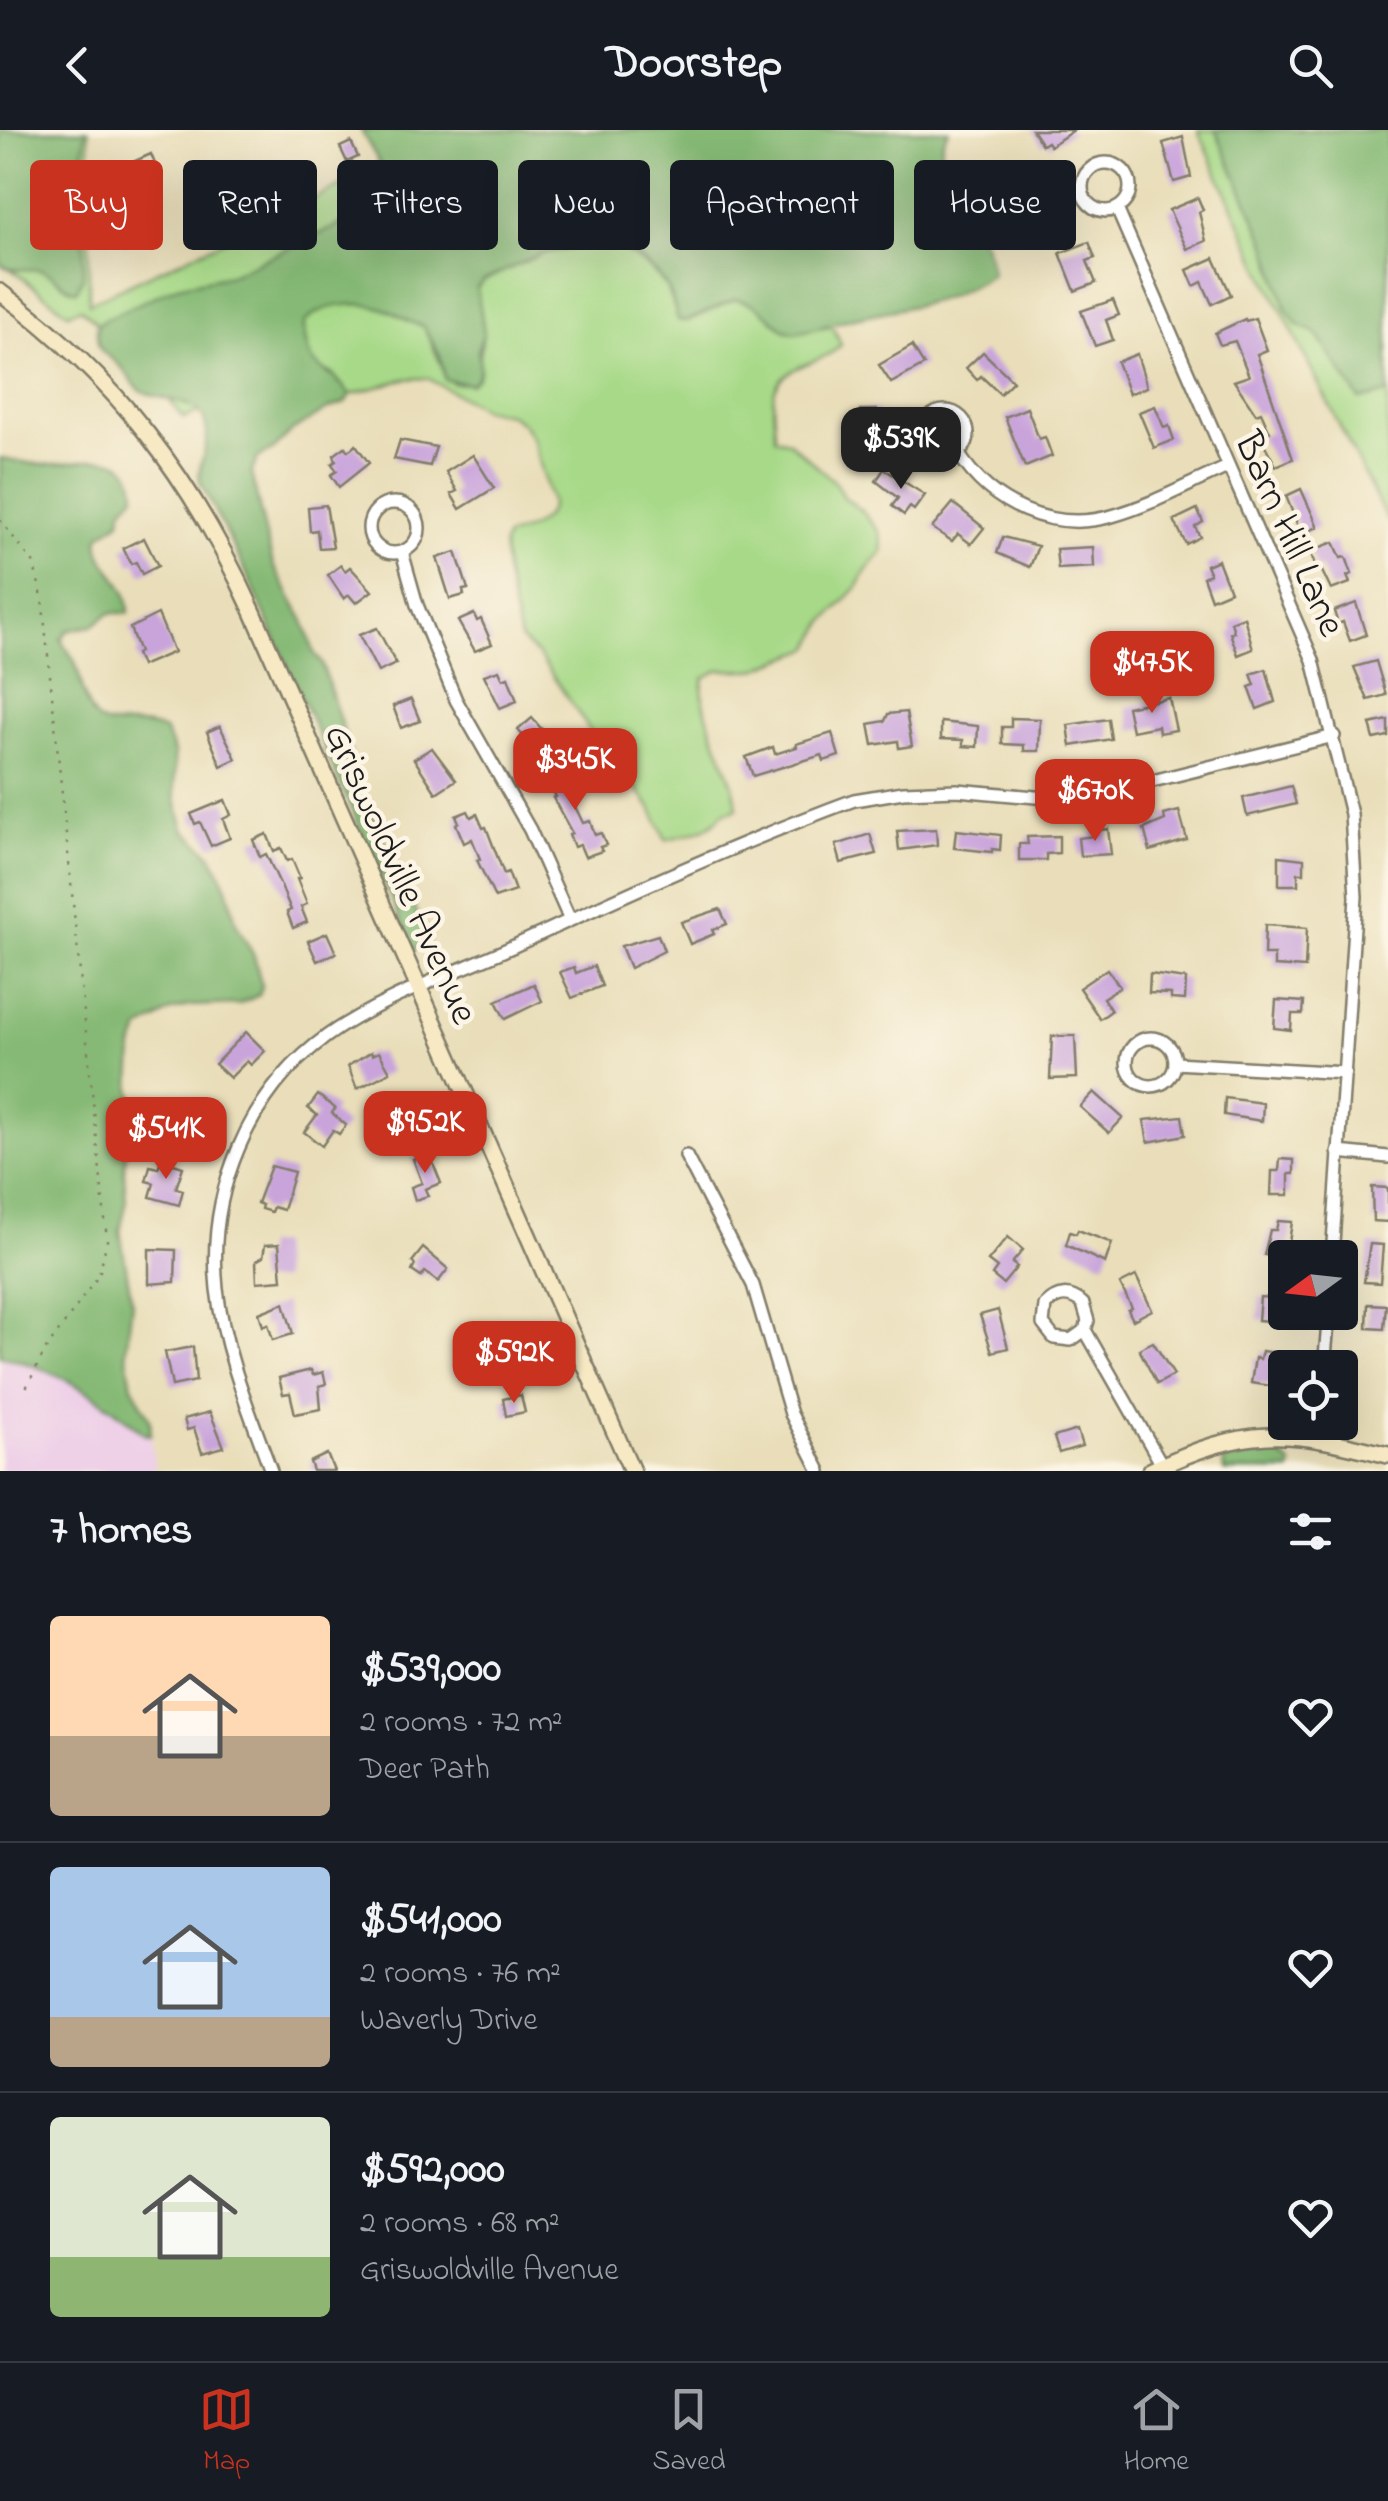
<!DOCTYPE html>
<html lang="en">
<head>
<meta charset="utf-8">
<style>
	body { margin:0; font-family:"Indie Flower",sans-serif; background:#242831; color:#f1f3f6; height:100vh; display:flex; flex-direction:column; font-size:38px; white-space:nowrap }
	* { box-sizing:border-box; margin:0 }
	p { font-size:32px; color:#9ea1a6 }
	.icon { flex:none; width:55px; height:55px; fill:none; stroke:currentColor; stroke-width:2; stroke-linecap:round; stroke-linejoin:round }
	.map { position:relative; height:1341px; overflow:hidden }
	.side { display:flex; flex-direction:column; background:#171b24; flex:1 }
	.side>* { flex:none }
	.guide { position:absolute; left:30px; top:30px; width:1330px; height:90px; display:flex; gap:20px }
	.needle { width:65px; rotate:255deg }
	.buttons { position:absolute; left:1268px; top:1110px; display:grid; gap:20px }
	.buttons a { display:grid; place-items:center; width:90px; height:90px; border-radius:10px; background:#171b24; box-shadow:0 10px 40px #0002; font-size:50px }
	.price { position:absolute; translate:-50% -85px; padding:0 22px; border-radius:20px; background:#c8321e; color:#fff; font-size:32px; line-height:65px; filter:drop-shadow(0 2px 5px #0008) }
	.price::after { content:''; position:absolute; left:50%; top:60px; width:30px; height:22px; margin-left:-15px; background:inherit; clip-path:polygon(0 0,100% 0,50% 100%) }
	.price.active { background:#222; color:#fff }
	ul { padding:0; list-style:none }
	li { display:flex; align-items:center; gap:30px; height:250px; padding:0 50px }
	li+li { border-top:2px solid #363941 }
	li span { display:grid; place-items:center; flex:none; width:280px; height:200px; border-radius:10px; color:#555 }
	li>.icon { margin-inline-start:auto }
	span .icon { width:120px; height:120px; fill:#fffc; stroke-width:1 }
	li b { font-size:42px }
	h2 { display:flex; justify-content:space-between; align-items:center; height:120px; padding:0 50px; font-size:42px }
	.chip { padding:0 35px; border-radius:10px; background:#171b24; box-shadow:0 10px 40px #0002; font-size:35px; line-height:90px }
	.chip.active { background:#c8321e; color:#fff }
	header { display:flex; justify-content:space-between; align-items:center; height:130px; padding:0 50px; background:#171b24; font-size:45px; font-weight:800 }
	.tabs { display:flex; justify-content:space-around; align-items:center; height:140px; border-top:2px solid #363941; background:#171b24; font-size:28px; color:#9ea1a6 }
	.tabs a { display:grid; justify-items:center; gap:5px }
	.tabs .active { color:#c8321e }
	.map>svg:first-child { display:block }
	.built { fill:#eed0e7 }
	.green { fill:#a7d988; stroke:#627a52; stroke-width:2.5; fill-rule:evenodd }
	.forest { fill:#85b974; stroke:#506a48; stroke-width:2.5 }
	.building { fill:#c9a4db }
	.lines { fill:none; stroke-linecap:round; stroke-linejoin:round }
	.street-casing { stroke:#827d6a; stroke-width:16 }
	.secondary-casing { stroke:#827d6a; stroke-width:20 }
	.path { stroke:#827d6a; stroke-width:2.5; stroke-dasharray:2.5 8; stroke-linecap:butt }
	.street { stroke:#fff; stroke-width:11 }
	.secondary { stroke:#f6e9c3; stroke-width:15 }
	.labels { text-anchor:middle; stroke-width:9; stroke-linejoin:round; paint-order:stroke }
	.street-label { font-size:40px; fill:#1c1c1c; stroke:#fcf5e5 }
</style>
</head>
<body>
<header><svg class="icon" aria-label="back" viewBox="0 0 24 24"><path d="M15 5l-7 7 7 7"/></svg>Doorstep<svg class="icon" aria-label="search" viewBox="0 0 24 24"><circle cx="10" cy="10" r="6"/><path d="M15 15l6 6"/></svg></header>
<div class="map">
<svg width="1388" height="1341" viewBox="0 0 1388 1341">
	<rect width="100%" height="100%" fill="#fcf5e5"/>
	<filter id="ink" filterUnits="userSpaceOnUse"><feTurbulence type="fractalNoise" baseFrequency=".01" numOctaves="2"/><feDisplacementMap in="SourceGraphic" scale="20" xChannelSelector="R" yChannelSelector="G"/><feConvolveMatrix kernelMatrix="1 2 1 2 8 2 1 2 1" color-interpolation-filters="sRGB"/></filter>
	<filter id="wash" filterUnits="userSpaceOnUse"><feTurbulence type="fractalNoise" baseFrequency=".0048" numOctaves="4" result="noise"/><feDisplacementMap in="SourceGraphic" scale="40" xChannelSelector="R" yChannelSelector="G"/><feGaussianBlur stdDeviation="2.25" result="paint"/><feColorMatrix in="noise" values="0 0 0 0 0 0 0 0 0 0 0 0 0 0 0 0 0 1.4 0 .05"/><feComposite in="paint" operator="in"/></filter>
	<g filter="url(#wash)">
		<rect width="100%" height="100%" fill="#e9deb9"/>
		<!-- built -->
		<path class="built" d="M0,1226L61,1246L117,1279L140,1300L151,1305L155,1341H0Z"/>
		<!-- green -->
		<g class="green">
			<path d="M0,0H89V173L391,33L612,112L650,139L667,157L679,190L687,191L735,169L760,176L785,201C799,201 821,194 834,198L841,215C824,234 784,233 775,260C770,273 776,294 775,308L788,311L834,351L844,367L864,383L880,403L883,421L866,441L858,456L823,494L811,518L754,540H719L704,548C694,580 736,641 737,679L722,683C712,702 685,704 666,710L651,678L620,635L600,615L539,526L520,509L505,441L503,415L506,407C524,401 549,394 551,373L533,309L523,294L509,284L483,279L427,248L405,249L350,265L333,244L313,235L184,288L134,227L81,178L68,183L0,131ZM479,176C486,197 482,236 470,254L453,253C441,241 433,213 423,196Z"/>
			<path d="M1198,0H1388V392L1262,141Z"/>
		</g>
		<!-- forest -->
		<g class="forest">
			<path d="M0,0H86L80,46L85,67L83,147L76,161C62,158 55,143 40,140C24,137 13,144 0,134Z"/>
			<path d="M361,0H949C945,6 943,8 942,15C940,25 952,92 957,99C963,101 969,101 975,103C985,107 991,134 992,144C946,174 915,175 864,186C840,190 818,200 794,203C773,199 768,174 735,169L687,191L678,190C674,180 674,168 668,159C657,139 626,115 603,112L541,124L483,151L477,158L484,202L478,220L480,239L477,248L470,254L445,250L440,226L423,196C408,194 401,185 387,180C363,171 320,172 304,194C306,248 326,230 350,265L345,273L328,279L292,301L274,319L258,328L251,343L273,435L304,491L314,523L322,534L361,657L420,790L431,804L429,812L414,820L245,440L200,352C196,329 217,311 201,284C193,271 159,270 144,262C133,256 130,248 123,239C106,219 96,229 97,196L103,190L177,156L230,145L383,75C398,50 371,23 361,0Z"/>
			<path d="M1215,0H1388V263L1360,270L1320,209L1314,202L1298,195L1287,181L1267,115Z"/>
			<path d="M0,328C18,331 37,336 55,334C86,332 135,315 135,365L123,378L120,391L99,406C94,436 129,447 129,483H110L92,496L68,500L61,510C65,517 70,523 74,530C84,549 82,593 111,595C132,596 146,592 165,601L174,622L175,667L184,699L212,726L227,757L236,793L254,826L262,857L259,865L239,874L189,876L171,881L141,899L133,917L131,958L137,985L128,1003L124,1043L126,1074L120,1101L132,1173L126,1221L132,1256L150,1289L151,1305L144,1304C102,1267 56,1238 0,1226Z"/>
			<path d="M1276,1322L1292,1334L1291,1341H1224L1223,1330Z"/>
		</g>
		<g id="blocks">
			<!-- building -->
			<g class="building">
				<path d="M1032,0H1074L1050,16L1047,12L1042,15Z"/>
				<path d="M1183,7L1191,47L1174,52L1163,13Z"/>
				<path d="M351,12L358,27L347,32L340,17Z"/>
				<path d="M151,24L159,44L126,59L117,39Z"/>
				<path d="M999,45L1028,47L1027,60H1030L1025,99L996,97L995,58L998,59Z"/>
				<path d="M1198,68L1203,80L1199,82L1206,111L1187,119L1169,80Z"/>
				<path d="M1089,112L1095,128L1087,131L1096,153L1075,161L1060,123Z"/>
				<path d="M1214,128L1231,165L1212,174L1202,152L1194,156L1187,140Z"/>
				<path d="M1113,170L1119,185L1106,190L1113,210L1095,216L1081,181Z"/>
				<path d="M1255,188L1267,220L1257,224L1293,329L1276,336L1260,306L1270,302L1261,282L1256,284L1234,251L1249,246L1235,211L1220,215L1215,203L1245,189L1246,191Z"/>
				<path d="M912,216L924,235L891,253L879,235Z"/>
				<path d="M983,222L1013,251L1000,264L981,246L977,250L966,238Z"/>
				<path d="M1137,224L1147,257L1129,264L1117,232Z"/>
				<path d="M1155,276L1164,298L1169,296L1174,310L1154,318L1139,282Z"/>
				<path d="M1027,278L1039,309L1045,307L1052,326L1025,337L1005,287Z"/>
				<path d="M860,280H877L880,313H858V304H849V289H860Z"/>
				<path d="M400,310L436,317L430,336L394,329Z"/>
				<path d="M356,315L369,333L339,357L331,345L337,341L332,334L336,331L334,325L345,317L348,321Z"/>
				<path d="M473,325L494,358L460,379L451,364L457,361L446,342Z"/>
				<path d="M884,339L925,365L914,380L910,377L904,385L892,376L898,368L876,351Z"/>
				<path d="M1301,359L1318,397L1301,404L1286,366Z"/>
				<path d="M953,373L984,398L971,414L958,404L952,411L932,398Z"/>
				<path d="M326,375L333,417L319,418L317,400L310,401L308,377Z"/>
				<path d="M1197,379L1203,392L1195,397L1200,407L1186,414L1174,390Z"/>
				<path d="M1003,407L1038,416L1030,437L997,423Z"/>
				<path d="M144,408L158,436L142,444L136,432L131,434L123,418Z"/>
				<path d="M1334,412L1341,428L1346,427L1352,444L1347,446L1350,453L1331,460L1320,437L1316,438L1310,421Z"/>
				<path d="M1093,417L1094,437L1058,439L1056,419Z"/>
				<path d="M456,422L468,459L463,460L464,465L450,469L437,428Z"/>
				<path d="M1218,430L1230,461L1211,469L1203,447L1210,444L1206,435Z"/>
				<path d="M341,435L345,441L350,437L372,461L356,473L349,465L344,469L328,445Z"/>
				<path d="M1356,473L1366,505L1350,511L1343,492L1338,494L1334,481Z"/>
				<path d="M158,484L174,522L141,536L136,524L139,522L130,498Z"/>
				<path d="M474,484L477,491L481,489L492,514L475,521L458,491Z"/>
				<path d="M1244,487L1253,519L1238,525L1230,503L1234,502L1231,492Z"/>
				<path d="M377,498L396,534L378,542L359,505Z"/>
				<path d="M1376,531L1386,565L1368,570L1354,537Z"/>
				<path d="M1266,539L1275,572L1257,579L1249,557L1255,555L1251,544Z"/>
				<path d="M499,540L503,549L508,547L517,571L500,578L484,545Z"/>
				<path d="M1169,568L1176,600L1159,603L1158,596L1132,601L1127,577Z"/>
				<path d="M411,569L420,591L401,598L393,576Z"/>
				<path d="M906,582L912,616L899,618L898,611L873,615L869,594L885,591L888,584Z"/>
				<path d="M532,588L552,611L534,627L520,610L524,607L518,600Z"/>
				<path d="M1011,588L1040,589L1039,621H1024V615L1002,614V597H1011Z"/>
				<path d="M1108,589L1111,609L1071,616L1068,595Z"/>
				<path d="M1388,590V606L1374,609L1370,594Z"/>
				<path d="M941,592L978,596L977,617L963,616V610L941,609Z"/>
				<path d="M220,596L236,629L221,636L207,602Z"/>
				<path d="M832,603L839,626L824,631L822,625L753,646L746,627L773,617L775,624L797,617L796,614Z"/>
				<path d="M432,618L456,650L436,663L414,629Z"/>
				<path d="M567,635L581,663L571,668L583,693L590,691L595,705L601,703L606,715L600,717L602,721L585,727L580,715L574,717L569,704L572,703L553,668L556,667L551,656L557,653L552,642Z"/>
				<path d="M1291,656L1296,674L1247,686L1243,668Z"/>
				<path d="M225,670L231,685L223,689L230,708L211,716L200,692L195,694L191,684Z"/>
				<path d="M468,681L471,687L477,684L483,698L486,697L504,744L508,742L515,761L495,768L477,730L480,729L472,709L464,713L456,694L459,692L456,686Z"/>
				<path d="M1179,681L1187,710L1150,721L1144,699L1165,690L1164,685Z"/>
				<path d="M936,699L937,715L899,720L897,701Z"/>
				<path d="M1108,699L1111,724L1080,726L1078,708L1094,706L1093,701Z"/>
				<path d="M956,700L1001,705L1000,720L992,719V722L954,718Z"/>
				<path d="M267,704L274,721L281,718L287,731L292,729L300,748L297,749L307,774L301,777L307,792L293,798L287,782L291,780L281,756L266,724L260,727L253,710Z"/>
				<path d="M870,704L876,724L841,733L836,715Z"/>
				<path d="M1059,706V723L1046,724V730H1019V714H1028L1027,707Z"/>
				<path d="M1279,726L1304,729V743H1298V755H1279Z"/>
				<path d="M720,779L727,794L712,800L714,804L690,814L681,792Z"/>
				<path d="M1265,795L1307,798L1305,838L1274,836V825H1264Z"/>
				<path d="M327,803L336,823L317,831L308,811Z"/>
				<path d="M658,805L664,821L630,838L621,816Z"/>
				<path d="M594,836L602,856L572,868L560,842L574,837L576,843Z"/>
				<path d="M1107,839L1120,857L1103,868L1111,881L1100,889L1079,858Z"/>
				<path d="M1150,844L1186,849L1185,870L1171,869V864L1149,863Z"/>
				<path d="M534,854L542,871L505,889L496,871Z"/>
				<path d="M1276,870L1304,872L1303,884H1292L1291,900L1274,898Z"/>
				<path d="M246,902L265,921L251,935L247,931L230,948L215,934Z"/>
				<path d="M1052,906H1075L1077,948L1050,949Z"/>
				<path d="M371,922L372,925L379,922L390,942L357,959L348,936Z"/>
				<path d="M1094,962L1123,988L1109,1003L1080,977Z"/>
				<path d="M318,965L335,978L332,983L346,995L339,1004L333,1000L322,1016L304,1002L317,985L308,978Z"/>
				<path d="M1225,968L1263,973L1262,991L1224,985Z"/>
				<path d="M196,969L214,979L193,1016L175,1006L180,997L176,995Z"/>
				<path d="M1182,986L1185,1005L1148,1012L1144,990Z"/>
				<path d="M429,1023L441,1053L425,1059L428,1066L415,1070L411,1057L422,1053L413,1029Z"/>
				<path d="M1280,1029L1294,1030V1044H1289V1065H1271L1272,1041H1279Z"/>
				<path d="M161,1030L183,1037L176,1058L183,1060L179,1075L150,1067L154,1053L146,1051L150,1036L158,1038Z"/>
				<path d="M271,1036L294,1042L283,1080L273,1077L271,1082L261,1079L262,1075L257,1073Z"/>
				<path d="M1372,1057L1388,1058V1092L1373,1091Z"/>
				<path d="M1278,1091L1292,1092L1288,1119L1284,1118L1283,1128L1264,1125L1270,1100H1276Z"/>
				<path d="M1078,1100L1112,1113L1105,1133L1066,1115L1070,1102L1076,1104Z"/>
				<path d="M1008,1107L1023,1120L1012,1133L1017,1137L1003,1154L992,1145L997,1138L988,1131Z"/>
				<path d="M279,1114L282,1150L257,1152L256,1131L263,1127L265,1115Z"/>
				<path d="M1370,1114L1383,1115L1380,1153L1364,1152Z"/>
				<path d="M423,1118L448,1139L438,1152L425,1142L421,1147L412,1141L415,1135L412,1132Z"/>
				<path d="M149,1119L176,1120L175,1152L149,1154Z"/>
				<path d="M1136,1146L1152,1180L1133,1190L1128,1180L1132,1178L1120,1154Z"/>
				<path d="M1272,1165L1283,1166L1280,1192L1258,1190L1260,1167L1271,1168Z"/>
				<path d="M284,1173L293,1204L273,1210L268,1194L263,1196L259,1183Z"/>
				<path d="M1368,1174L1386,1175L1384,1199L1367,1198Z"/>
				<path d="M998,1180L1008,1218L992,1222L980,1185Z"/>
				<path d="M480,1194L485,1221L495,1219L499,1236L470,1241L462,1197Z"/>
				<path d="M1153,1212L1174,1245L1157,1254L1139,1219Z"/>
				<path d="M193,1217L196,1251L172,1256L165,1222Z"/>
				<path d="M1262,1221L1277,1223L1271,1256L1251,1253L1255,1228L1260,1229Z"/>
				<path d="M311,1240L313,1245L323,1242L326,1254L319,1256L321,1279L295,1284L290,1263L283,1264L279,1248Z"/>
				<path d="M521,1265L525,1282L506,1286L503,1269Z"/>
				<path d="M210,1282L224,1317L202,1323L194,1298L187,1300L184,1289Z"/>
				<path d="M1077,1300L1082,1316L1059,1323L1054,1307Z"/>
				<path d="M327,1324L334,1341H313L310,1332Z"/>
			</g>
		</g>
	</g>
	<g filter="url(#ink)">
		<use href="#blocks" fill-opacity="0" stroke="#827d6a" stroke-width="2.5"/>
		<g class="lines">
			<!-- street casing -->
			<g class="street-casing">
				<g id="street">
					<circle cx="1106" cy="57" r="24"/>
					<path d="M1117,79L1313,530L1351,684L1356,767L1332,1128"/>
					<circle cx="945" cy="304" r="23"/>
					<path d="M958,323C991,375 1052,403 1112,386C1152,375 1190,353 1228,337"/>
					<circle cx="394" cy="398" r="25"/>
					<path d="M402,422L417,475L456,570L530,700L570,790"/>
					<circle cx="1151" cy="932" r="24"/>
					<path d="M1175,933L1345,943"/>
					<path d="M1338,1022L1388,1027"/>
					<path d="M686,1026L753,1155L791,1284L820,1341"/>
					<path d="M1085,1200L1071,1210L1054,1208L1043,1194L1045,1176C1057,1163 1070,1162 1083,1174L1088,1191L1085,1200L1162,1335"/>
					<path d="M1324,1238L1329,1182"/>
					<path d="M1308,1292L1317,1307L1328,1292"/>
					<path d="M271,1341C250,1283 224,1221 217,1159C207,1063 248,963 327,906C377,870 454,843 512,817C624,765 738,713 854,670L903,662L957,660L1047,668L1100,664L1334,606"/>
				</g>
			</g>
			<!-- secondary casing -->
			<g class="secondary-casing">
				<g id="secondary">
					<path d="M0,162C117,248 193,350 253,482L632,1341"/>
					<path d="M1150,1341C1248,1295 1286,1299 1388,1325"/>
				</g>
			</g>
			<!-- path -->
			<path class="path" d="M0,390L33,432L42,466L107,1110L99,1145L46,1219L26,1258"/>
			<!-- street -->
			<use href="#street" class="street"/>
			<!-- secondary -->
			<use href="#secondary" class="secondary"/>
		</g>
	</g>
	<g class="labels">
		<!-- street labels -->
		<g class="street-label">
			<text transform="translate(1292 403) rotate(66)" y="14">Barn Hill Lane</text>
			<text transform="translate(403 743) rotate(66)" y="14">Griswoldville Avenue</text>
		</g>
	</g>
</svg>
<div class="buttons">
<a><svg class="needle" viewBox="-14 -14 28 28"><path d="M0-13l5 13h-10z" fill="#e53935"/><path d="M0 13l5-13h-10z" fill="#9ea1a6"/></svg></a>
<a><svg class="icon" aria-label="locate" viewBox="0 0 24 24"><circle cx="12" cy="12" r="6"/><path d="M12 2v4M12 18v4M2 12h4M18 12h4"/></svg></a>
</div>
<b class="price active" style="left:901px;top:362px">$539K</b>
<b class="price" style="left:1152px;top:586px">$475K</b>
<b class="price" style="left:575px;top:683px">$345K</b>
<b class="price" style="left:1095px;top:714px">$670K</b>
<b class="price" style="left:425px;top:1046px">$952K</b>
<b class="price" style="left:166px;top:1052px">$541K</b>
<b class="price" style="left:514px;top:1276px">$592K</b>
<div class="guide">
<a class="chip active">Buy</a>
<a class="chip">Rent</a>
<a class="chip">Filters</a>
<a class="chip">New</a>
<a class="chip">Apartment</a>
<a class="chip">House</a>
</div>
</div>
<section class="side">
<h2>7 homes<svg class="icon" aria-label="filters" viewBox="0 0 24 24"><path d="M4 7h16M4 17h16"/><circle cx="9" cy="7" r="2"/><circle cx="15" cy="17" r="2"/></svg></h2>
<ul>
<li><span style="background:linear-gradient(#ffd9b3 60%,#b9a48a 0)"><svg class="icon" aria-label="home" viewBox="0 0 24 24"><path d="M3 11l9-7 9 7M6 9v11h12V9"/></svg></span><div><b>$539,000</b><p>2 rooms · 72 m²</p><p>Deer Path</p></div><svg class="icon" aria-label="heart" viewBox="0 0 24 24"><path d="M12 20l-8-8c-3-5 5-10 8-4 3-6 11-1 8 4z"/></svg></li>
<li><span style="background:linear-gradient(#a9c7e8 75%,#b9a48a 0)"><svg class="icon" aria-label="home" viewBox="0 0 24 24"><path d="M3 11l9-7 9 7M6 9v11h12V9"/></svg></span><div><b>$541,000</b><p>2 rooms · 76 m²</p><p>Waverly Drive</p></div><svg class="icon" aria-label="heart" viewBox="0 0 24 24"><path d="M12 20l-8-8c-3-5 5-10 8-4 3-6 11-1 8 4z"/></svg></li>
<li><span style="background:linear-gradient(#dfe7d0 70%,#8fb573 0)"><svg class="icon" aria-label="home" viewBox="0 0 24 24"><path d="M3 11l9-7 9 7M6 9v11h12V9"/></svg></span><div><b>$592,000</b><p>2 rooms · 68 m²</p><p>Griswoldville Avenue</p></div><svg class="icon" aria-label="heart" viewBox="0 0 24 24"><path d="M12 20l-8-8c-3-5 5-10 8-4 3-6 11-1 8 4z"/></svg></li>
</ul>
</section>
<nav class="tabs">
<a class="active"><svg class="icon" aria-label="map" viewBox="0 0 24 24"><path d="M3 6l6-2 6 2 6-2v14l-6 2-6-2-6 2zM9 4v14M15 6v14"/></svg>Map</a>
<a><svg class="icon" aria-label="saved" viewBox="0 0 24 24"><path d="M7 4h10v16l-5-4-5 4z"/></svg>Saved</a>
<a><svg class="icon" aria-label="home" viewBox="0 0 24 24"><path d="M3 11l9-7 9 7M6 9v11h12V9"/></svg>Home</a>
</nav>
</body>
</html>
